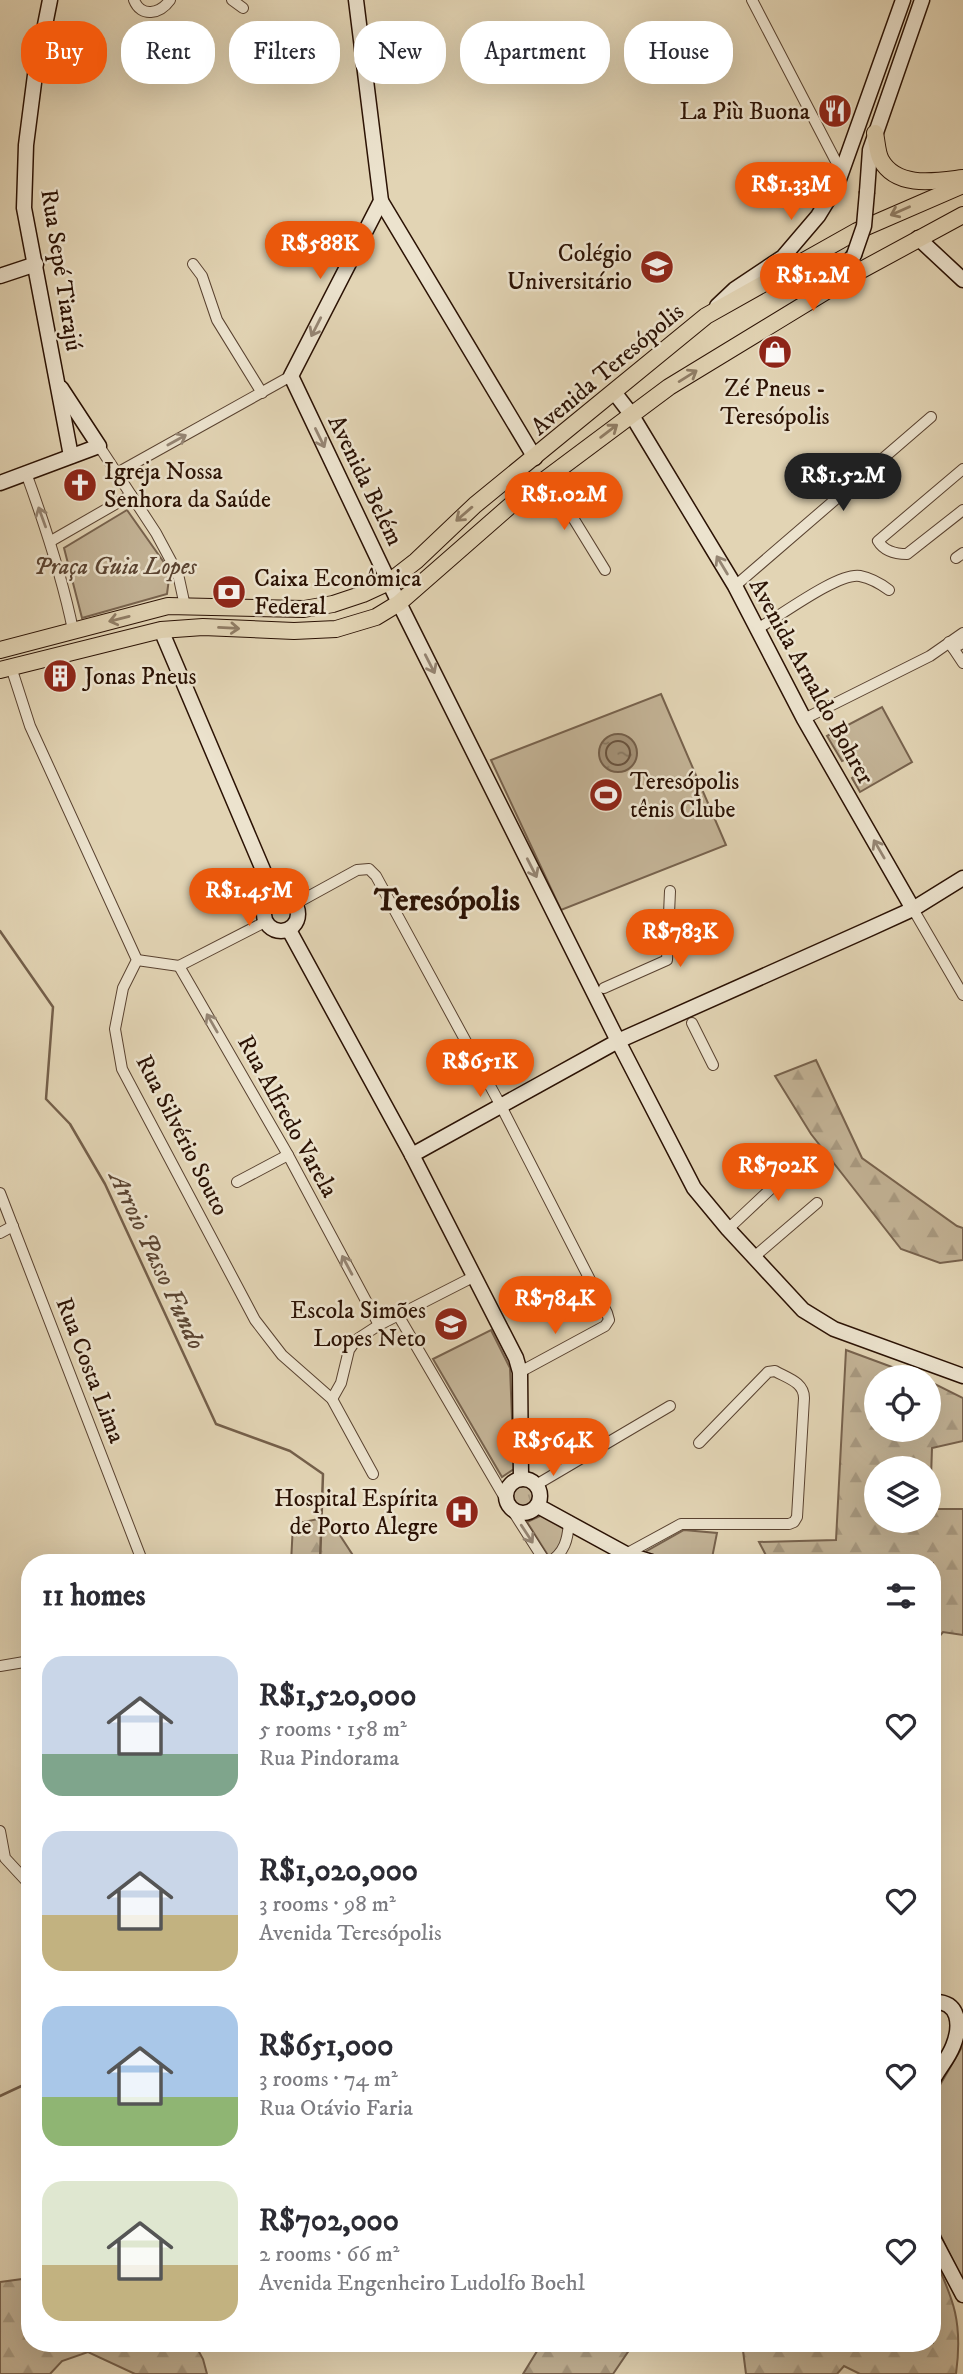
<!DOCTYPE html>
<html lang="en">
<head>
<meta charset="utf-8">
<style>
	body { margin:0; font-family:"IM FELL DW Pica",serif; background:#f2f2f3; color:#2b2b33; height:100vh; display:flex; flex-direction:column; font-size:26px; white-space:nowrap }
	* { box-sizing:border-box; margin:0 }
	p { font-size:23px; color:#7c7c81 }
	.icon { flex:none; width:38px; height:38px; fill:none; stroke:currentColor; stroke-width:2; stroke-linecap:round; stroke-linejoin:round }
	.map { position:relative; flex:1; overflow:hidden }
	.sheet { position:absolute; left:21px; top:1554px; width:920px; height:798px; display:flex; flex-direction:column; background:#fff; border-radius:28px; box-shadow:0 7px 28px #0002 }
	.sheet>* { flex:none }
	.hud { position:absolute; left:21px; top:21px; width:922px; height:63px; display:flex; gap:14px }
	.controls { position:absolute; left:864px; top:1365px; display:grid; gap:14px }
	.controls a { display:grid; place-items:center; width:77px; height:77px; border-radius:50%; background:#fff; box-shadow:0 7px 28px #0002; font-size:35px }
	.price { position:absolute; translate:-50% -60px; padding:0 16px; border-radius:24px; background:#ea580c; color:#fff; font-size:23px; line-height:46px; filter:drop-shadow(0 2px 4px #0008) }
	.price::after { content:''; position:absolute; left:50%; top:42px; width:21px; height:16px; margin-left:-10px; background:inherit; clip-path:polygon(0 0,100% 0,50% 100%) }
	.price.current { background:#222; color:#fff }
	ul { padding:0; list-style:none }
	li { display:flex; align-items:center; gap:21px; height:175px; padding:0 21px }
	li span { display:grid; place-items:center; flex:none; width:196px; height:140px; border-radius:21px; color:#555 }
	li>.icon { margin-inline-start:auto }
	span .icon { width:84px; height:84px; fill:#fffc; stroke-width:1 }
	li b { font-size:30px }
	h2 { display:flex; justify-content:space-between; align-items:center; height:84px; padding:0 21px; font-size:30px }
	.pill { padding:0 24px; border-radius:28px; background:#fff; box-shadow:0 7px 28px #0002; font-size:24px; line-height:63px }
	.pill.current { background:#ea580c; color:#fff }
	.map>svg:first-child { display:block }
	.grass { fill:url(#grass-tufts); stroke:#77624d; stroke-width:2 }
	.forest { fill:url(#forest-firs); stroke:#77624d; stroke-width:2; fill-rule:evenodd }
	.park { fill:#c3b396; stroke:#77624d; stroke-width:2 }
	.water { fill:url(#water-ripples); stroke:#745f4a; stroke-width:2 }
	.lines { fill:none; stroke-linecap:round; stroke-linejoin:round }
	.shore { stroke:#68523e; stroke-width:2 }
	.stream { stroke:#745f4a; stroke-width:2.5 }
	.street-casing { stroke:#594230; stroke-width:12 }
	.secondary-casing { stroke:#2b1204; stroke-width:17 }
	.primary-casing { stroke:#2b1204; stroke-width:18 }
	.street { stroke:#ece3ce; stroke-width:10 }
	.secondary { stroke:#ece3ce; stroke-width:14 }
	.primary { stroke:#e2d4b4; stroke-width:16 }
	.secondary-bridge-casing { stroke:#2b1204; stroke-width:17; stroke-linecap:butt }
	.secondary-bridge { stroke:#ece3ce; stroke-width:14 }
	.oneway { stroke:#907d65 }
	.oneway2 { stroke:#958573 }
	.labels { text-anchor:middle; stroke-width:5; stroke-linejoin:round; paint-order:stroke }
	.poi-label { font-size:24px; fill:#2b1204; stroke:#ece3ce; text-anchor:end }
	.street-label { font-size:24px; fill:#2b1204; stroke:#ece3ce }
	.park-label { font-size:24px; font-style:italic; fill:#594230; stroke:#ece3ce }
	.water-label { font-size:26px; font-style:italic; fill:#5b4532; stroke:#ece3ce }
	.district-label { font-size:32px; font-weight:bold; fill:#2b1204; stroke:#ece3ce }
</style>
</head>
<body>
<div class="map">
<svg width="963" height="2374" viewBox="0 0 963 2374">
	<defs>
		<pattern id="grass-tufts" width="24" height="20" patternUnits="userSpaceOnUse" patternTransform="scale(1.75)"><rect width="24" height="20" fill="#c3b396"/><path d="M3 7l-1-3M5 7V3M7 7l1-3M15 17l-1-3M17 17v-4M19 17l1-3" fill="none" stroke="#a89980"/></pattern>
		<pattern id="forest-firs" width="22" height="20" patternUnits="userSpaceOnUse" patternTransform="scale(1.75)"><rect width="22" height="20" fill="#c3b396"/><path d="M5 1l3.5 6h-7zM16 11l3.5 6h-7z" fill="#a89980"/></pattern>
		<pattern id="water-ripples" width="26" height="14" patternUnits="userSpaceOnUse" patternTransform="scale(1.75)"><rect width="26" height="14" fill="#a49278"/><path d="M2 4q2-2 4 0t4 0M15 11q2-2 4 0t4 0" fill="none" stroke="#867660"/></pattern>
	</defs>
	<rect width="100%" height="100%" fill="#e2d4b4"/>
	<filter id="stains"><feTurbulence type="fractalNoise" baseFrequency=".00286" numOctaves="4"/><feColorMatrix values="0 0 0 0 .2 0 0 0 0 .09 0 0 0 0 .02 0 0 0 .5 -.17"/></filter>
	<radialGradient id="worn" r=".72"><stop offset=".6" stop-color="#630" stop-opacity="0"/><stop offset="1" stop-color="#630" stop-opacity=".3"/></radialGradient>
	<!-- grass -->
	<circle class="grass" cx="523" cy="1496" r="14"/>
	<!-- forest -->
	<g class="forest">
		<path d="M816,1060L862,1158L957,1226L963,1228V1260L940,1263L901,1249L811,1134L775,1076Z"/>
		<path d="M846,1350L919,1377H877V1430H929V1381L963,1398V1441L932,1448L930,1509H963V1635L943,1632L933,1644V1563H770L759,1542L836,1540ZM877,1468H929V1521H877Z"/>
		<path d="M328,1517L358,1563H291L293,1524Z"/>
		<path d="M933,2255C954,2300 963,2323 956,2374H860L844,2366L837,2374H746L742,2343H933Z"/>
		<path d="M30,2278V2343H180L197,2348L203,2359L207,2374H135L88,2352L62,2361L50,2374H0V2282Z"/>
		<path d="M542,2343H634L613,2374H523Z"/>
	</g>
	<!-- park -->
	<g class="park">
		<path d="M127,510L170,571L167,594L82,618L64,548Z"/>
		<path d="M661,694L726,845L561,910L491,760Z"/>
		<path d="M882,707L912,762L860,792L852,778L856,775L847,759L842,761L827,736Z"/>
		<path d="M491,1330L510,1368L514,1469L502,1477L433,1359Z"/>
		<path d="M542,1515L564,1525C565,1538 560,1550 549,1557L527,1522Z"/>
		<path d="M684,1530L717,1533L711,1563H677L645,1552Z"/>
		<path d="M963,2037V2281L933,2220V2097L962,2047Z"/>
	</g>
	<!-- water -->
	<circle class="water" cx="618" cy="753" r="19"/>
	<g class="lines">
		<!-- shore -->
		<circle class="shore" cx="618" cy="753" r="12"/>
		<!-- stream -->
		<g class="stream">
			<path d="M0,931L53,1007L46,1099L70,1124L105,1184L216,1424L290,1451L323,1474L320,1563"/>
			<path d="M0,2096L30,2082"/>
		</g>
		<!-- street casing -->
		<g class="street-casing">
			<g id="street">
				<path d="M134,0C141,18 160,14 170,0"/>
				<path d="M232,0L243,8"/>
				<path d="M752,0L842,173"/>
				<path d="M193,264L202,276L217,320L262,393"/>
				<path d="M99,446L156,533L178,574L185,606"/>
				<path d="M963,469L878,541C884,551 895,554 907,554L963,510"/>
				<path d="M26,473C45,525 62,576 73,630"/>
				<path d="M117,473L291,376"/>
				<path d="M548,477L605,570"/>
				<path d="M51,541L131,495"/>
				<path d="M956,558L963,553"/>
				<path d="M735,586L931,417"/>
				<path d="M757,629C779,617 838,572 860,576C870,578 881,584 889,590"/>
				<path d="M949,642L963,663"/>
				<path d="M953,648L963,643"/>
				<path d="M11,667L30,726L137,960L123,988L115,1029L122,1069L255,1320L282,1355L332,1399L373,1474"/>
				<path d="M804,719L930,656L963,633"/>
				<path d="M295,904L357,870L369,869L376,876L501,1106L607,1313L609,1320L605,1326L520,1372"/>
				<path d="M913,909L963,995"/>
				<path d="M137,960L179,966"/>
				<path d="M179,966L288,1155L379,1325"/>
				<path d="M179,966L265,922"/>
				<path d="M604,988L667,960L670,891"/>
				<path d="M692,1023L713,1065"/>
				<path d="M237,1182L288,1155"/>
				<path d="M0,1193L143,1563"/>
				<path d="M728,1229L795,1166"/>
				<path d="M0,1233L13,1226"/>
				<path d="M754,1257L817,1203"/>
				<path d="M398,1315L509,1505L546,1563"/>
				<path d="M332,1399L341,1383L349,1350L356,1340L379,1325L475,1276"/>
				<path d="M536,1485L670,1406"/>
				<path d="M626,1554L681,1524H789L794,1522L797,1517L804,1398C804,1382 787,1378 775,1371L768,1372L699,1443"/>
				<path d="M548,1563C565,1553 568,1539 569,1521"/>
				<path d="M0,1666L30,1661"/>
				<path d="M0,1831L5,1858L30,1885"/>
			</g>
		</g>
		<!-- secondary casing -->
		<g class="secondary-casing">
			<g id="secondary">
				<path d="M50,0L35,75L26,145L24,208L71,456"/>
				<path d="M356,0L381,201L291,376L399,603L618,1041L694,1188L728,1229L803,1310L834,1329L963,1376"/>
				<path d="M867,192L870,150L922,0"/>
				<path d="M381,201L535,458"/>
				<path d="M918,238L963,280"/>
				<path d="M0,276L36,264"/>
				<path d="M809,294L840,271L854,255"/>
				<path d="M717,306L735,289L783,257L818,216L837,185L903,0"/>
				<path d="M614,392L631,414L735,586L804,719L913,909"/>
				<path d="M0,483L99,446L61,388"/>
				<path d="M161,630L275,898"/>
				<circle cx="281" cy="914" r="17"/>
				<path d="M289,930L412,1155L516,1358L520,1372L521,1479"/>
				<path d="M412,1155L618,1041L869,929L913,909L963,878"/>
				<circle cx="523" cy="1496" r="17"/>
				<path d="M538,1506L626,1554L655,1563"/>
				<path d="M933,2002C960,2000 961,2026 953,2046C948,2059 939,2068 933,2080"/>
				<path d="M933,2238L963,2295"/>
			</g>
		</g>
		<!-- primary casing -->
		<g class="primary-casing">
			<g id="primary">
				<path d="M875,133C877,142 877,153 881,160C897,189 937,181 963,178"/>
				<path d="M0,650L168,606L304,609L333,604L363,594L389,582L416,561L475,505L706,316L857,231L963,185"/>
				<path d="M0,670L161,630L203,627L294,631L336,629L376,617L399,603L511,505L669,387L856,273L963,215"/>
			</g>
		</g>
		<!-- street -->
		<use href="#street" class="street"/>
		<!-- secondary -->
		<use href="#secondary" class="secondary"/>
		<!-- primary -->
		<use href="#primary" class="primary"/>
		<!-- secondary-bridge casing -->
		<g class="secondary-bridge-casing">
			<path id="secondary-bridge" d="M854,255L864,226L867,192"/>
		</g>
		<!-- secondary-bridge -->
		<use href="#secondary-bridge" class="secondary-bridge"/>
	</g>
	<!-- one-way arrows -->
	<defs><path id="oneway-shaft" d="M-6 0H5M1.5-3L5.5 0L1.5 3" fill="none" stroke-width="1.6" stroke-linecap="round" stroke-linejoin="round" transform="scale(1.75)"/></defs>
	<g class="oneway">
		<use href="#oneway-shaft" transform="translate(900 211) rotate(156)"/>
		<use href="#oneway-shaft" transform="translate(688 376) rotate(-32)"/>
		<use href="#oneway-shaft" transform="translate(609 431) rotate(-37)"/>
		<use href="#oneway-shaft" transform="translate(464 514) rotate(139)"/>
		<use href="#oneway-shaft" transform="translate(119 619) rotate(166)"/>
		<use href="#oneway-shaft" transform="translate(229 628) rotate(3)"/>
	</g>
	<g class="oneway2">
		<use href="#oneway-shaft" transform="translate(316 327) rotate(117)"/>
		<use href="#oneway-shaft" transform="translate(320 438) rotate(64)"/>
		<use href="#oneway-shaft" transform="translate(177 440) rotate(-29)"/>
		<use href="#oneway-shaft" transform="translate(42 517) rotate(-110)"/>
		<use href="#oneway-shaft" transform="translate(722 565) rotate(-121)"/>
		<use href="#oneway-shaft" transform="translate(430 664) rotate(63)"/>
		<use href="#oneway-shaft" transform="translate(879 849) rotate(-120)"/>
		<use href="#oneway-shaft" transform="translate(532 868) rotate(63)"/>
		<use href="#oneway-shaft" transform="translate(212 1023) rotate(-120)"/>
		<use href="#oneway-shaft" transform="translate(347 1265) rotate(-118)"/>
		<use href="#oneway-shaft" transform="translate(527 1534) rotate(57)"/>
	</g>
	<!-- icons -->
	<defs>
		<g id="restaurant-disc" transform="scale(1.75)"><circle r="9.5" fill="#8f2418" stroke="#ece3ce"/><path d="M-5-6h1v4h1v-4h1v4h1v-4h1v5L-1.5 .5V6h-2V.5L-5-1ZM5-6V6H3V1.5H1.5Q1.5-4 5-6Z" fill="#fff"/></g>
		<g id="school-disc" transform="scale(1.75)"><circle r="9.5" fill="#8f2418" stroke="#ece3ce"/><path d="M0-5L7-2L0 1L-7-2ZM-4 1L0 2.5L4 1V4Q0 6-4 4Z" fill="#fff"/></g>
		<g id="shop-disc" transform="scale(1.75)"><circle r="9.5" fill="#8f2418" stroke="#ece3ce"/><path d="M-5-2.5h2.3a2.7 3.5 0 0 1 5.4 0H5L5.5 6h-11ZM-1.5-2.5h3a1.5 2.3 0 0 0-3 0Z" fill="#fff"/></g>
		<g id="church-disc" transform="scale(1.75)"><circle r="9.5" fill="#8f2418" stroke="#ece3ce"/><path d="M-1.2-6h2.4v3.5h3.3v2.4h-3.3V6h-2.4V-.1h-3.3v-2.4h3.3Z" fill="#fff"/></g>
		<g id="bank-disc" transform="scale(1.75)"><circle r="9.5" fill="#8f2418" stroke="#ece3ce"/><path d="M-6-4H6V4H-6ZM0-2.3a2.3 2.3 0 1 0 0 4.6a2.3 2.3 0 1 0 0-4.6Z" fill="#fff"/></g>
		<g id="building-disc" transform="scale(1.75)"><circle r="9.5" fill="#8f2418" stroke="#ece3ce"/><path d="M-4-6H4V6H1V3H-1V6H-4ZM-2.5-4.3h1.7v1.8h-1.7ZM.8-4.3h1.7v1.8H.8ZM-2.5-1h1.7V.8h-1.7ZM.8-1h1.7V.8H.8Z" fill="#fff"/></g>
		<g id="stadium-disc" transform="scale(1.75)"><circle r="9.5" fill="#8f2418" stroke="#ece3ce"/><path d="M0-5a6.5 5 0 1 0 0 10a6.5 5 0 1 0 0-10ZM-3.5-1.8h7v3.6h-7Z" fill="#fff"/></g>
		<g id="hospital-disc" transform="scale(1.75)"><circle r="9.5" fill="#8f2418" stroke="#ece3ce"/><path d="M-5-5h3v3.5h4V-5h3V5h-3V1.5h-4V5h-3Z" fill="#fff"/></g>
	</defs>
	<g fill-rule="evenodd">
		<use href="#restaurant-disc" x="835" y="111"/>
		<use href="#school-disc" x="657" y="267"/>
		<use href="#shop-disc" x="775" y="352"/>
		<use href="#church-disc" x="80" y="485"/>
		<use href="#bank-disc" x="229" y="592"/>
		<use href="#building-disc" x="60" y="676"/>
		<use href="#stadium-disc" x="606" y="795"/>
		<use href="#school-disc" x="451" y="1324"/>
		<use href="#hospital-disc" x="462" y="1512"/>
	</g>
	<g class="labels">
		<!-- poi labels -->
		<g class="poi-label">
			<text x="810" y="119">La Più Buona</text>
			<text x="632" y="261">Colégio<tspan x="632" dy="28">Universitário</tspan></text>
			<text x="775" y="396" text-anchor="middle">Zé Pneus -<tspan x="775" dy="28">Teresópolis</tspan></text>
			<text x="104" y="479" text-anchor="start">Igreja Nossa<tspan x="104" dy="28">Senhora da Saúde</tspan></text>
			<text x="254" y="586" text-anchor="start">Caixa Econômica<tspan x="254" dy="28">Federal</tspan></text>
			<text x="84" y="684" text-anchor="start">Jonas Pneus</text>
			<text x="630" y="789" text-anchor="start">Teresópolis<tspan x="630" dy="28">tênis Clube</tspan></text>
			<text x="426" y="1318">Escola Simões<tspan x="426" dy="28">Lopes Neto</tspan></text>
			<text x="438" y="1506">Hospital Espírita<tspan x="438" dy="28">de Porto Alegre</tspan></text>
		</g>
		<!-- street labels -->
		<g class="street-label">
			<text transform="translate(62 270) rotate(81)" y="8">Rua Sepé Tiarajú</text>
			<text transform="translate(607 369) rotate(-40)" y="8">Avenida Teresópolis</text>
			<text transform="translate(366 480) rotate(64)" y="8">Avenida Belém</text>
			<text transform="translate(812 681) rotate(61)" y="8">Avenida Arnaldo Bohrer</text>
			<text transform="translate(288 1116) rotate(61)" y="8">Rua Alfredo Varela</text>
			<text transform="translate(183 1135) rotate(63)" y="8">Rua Silvério Souto</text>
			<text transform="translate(91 1370) rotate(69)" y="8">Rua Costa Lima</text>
		</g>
		<!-- park labels -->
		<g class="park-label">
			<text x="115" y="574">Praça Guia Lopes</text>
		</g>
		<!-- water labels -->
		<g class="water-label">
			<text transform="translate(158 1260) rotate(65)" y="9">Arroio Passo Fundo</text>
		</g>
		<!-- district labels -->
		<g class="district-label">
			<text x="447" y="910">Teresópolis</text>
		</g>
	</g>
	<rect width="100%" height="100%" filter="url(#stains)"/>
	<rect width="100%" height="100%" fill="url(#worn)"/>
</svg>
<div class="controls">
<a><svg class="icon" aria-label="locate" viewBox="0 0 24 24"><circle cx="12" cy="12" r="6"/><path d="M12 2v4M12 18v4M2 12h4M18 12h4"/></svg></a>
<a><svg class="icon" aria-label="layers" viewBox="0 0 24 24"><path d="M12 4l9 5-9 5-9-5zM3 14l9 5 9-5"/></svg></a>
</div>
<b class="price" style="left:791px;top:222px">R$1.33M</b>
<b class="price" style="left:320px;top:281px">R$588K</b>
<b class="price" style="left:813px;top:313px">R$1.2M</b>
<b class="price current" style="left:843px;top:513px">R$1.52M</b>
<b class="price" style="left:564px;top:532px">R$1.02M</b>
<b class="price" style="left:249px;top:928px">R$1.45M</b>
<b class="price" style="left:680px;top:969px">R$783K</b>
<b class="price" style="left:480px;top:1099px">R$651K</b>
<b class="price" style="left:778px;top:1203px">R$702K</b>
<b class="price" style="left:555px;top:1336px">R$784K</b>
<b class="price" style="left:553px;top:1478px">R$564K</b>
<div class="hud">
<a class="pill current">Buy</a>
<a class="pill">Rent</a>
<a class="pill">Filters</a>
<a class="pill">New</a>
<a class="pill">Apartment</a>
<a class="pill">House</a>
</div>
<section class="sheet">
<h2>11 homes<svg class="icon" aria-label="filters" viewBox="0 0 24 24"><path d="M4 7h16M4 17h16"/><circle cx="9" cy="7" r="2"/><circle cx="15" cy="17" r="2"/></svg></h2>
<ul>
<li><span style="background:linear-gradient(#c9d6e8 70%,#7fa58c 0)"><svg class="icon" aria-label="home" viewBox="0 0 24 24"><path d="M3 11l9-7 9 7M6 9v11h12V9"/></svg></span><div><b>R$1,520,000</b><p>5 rooms · 158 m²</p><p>Rua Pindorama</p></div><svg class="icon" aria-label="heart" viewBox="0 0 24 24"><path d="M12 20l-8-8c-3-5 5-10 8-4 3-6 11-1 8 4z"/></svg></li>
<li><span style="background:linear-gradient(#c9d6e8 60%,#c2b280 0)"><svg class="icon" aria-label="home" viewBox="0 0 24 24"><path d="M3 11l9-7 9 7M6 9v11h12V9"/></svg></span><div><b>R$1,020,000</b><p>3 rooms · 98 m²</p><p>Avenida Teresópolis</p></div><svg class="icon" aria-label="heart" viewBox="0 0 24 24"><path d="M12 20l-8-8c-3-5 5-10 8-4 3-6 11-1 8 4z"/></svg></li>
<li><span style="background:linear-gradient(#a9c7e8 65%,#8fb573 0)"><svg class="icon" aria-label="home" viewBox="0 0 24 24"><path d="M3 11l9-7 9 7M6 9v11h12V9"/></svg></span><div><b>R$651,000</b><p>3 rooms · 74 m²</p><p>Rua Otávio Faria</p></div><svg class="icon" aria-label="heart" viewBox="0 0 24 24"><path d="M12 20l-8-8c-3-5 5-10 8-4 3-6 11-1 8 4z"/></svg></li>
<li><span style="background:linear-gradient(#dfe7d0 60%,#c2b280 0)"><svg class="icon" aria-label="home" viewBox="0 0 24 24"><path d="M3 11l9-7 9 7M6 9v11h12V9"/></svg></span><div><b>R$702,000</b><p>2 rooms · 66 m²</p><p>Avenida Engenheiro Ludolfo Boehl</p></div><svg class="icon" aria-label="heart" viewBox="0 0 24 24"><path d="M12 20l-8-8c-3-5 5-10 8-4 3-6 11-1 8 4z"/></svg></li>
</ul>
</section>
</div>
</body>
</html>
